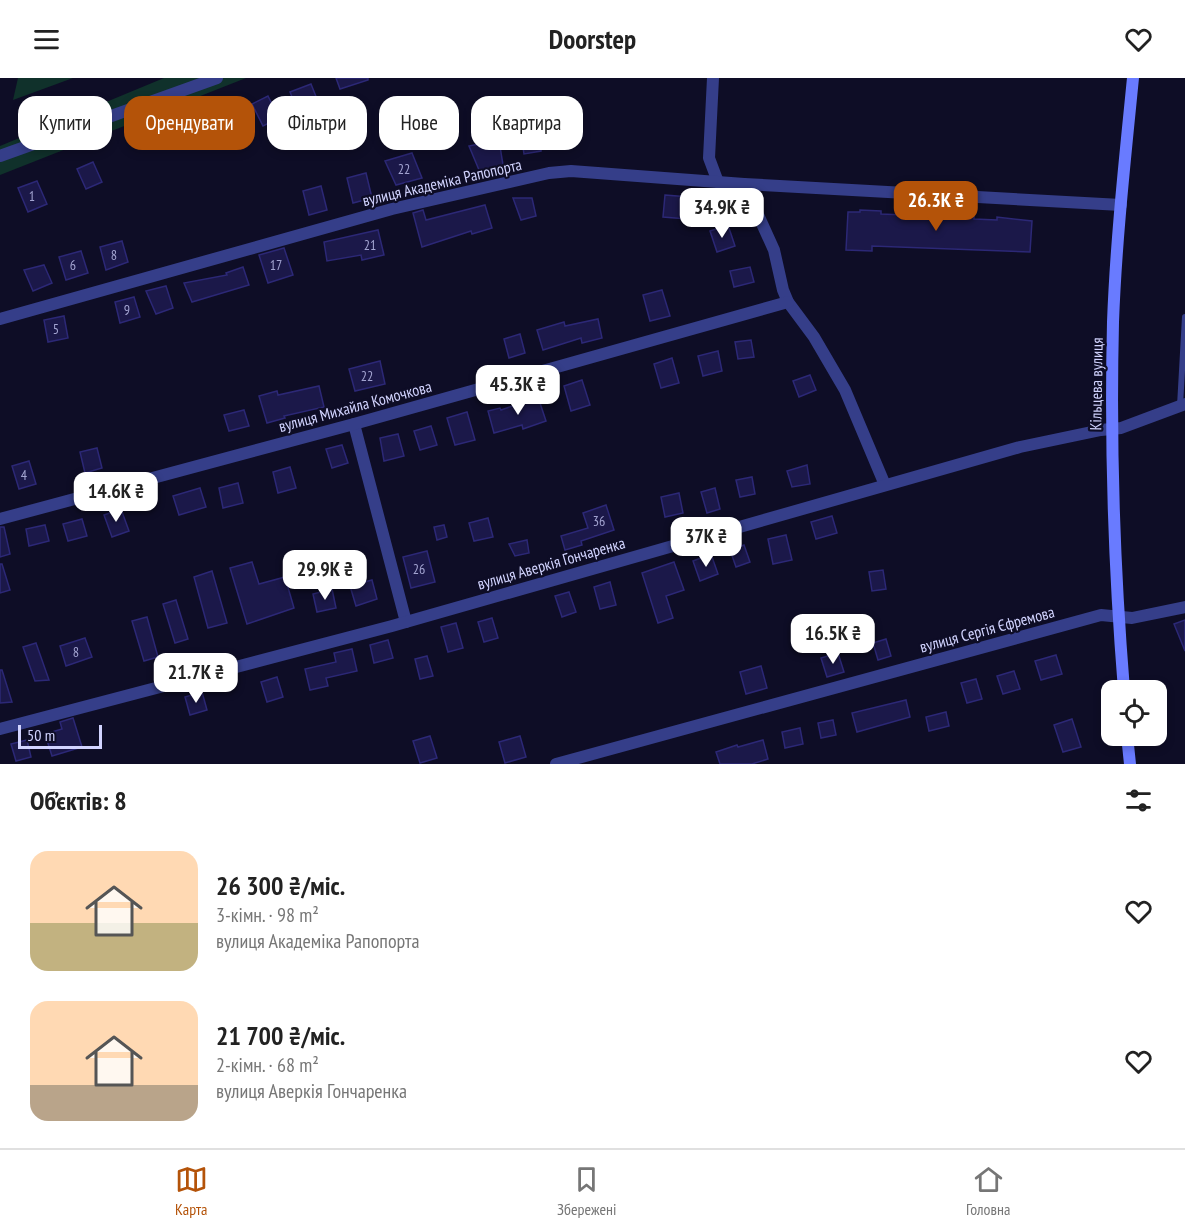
<!DOCTYPE html>
<html lang="uk">
<head>
<meta charset="utf-8">
<style>
	body { margin:0; font-family:"PT Sans Narrow",sans-serif; background:#f6f6f6; color:#222; height:100vh; display:flex; flex-direction:column; font-size:22px; white-space:nowrap }
	* { box-sizing:border-box; margin:0 }
	p { font-size:20px; color:#767676 }
	.icon { flex:none; width:33px; height:33px; fill:none; stroke:currentColor; stroke-width:2; stroke-linecap:round; stroke-linejoin:round }
	.map { position:relative; height:686px; overflow:hidden }
	.panel { display:flex; flex-direction:column; background:#fff; flex:1 }
	.panel>* { flex:none }
	.guide { position:absolute; left:18px; top:18px; width:600px; height:54px; display:flex; gap:12px }
	.tools { position:absolute; left:1101px; top:602px; display:grid; gap:12px }
	.tools a { display:grid; place-items:center; width:66px; height:66px; border-radius:12px; background:#fff; box-shadow:0 3px 9px #0003; font-size:30px }
	.scale { position:absolute; left:18px; bottom:15px; width:84px; box-sizing:border-box; padding-left:6px; border:3px solid #d2d4ff; border-top:0; font-size:16px; line-height:21px; white-space:nowrap; color:#d2d4ff; -webkit-text-stroke:4px #0e0d26; paint-order:stroke }
	.price { position:absolute; translate:-50% -51px; padding:0 14px; border-radius:12px; background:#fff; color:#222; font-size:20px; line-height:39px; filter:drop-shadow(0 2px 3px #0008) }
	.price::after { content:''; position:absolute; left:50%; top:36px; width:18px; height:14px; margin-left:-9px; background:inherit; clip-path:polygon(0 0,100% 0,50% 100%) }
	.price.selected { background:#b45309; color:#fff }
	ul { padding:0; list-style:none }
	li { display:flex; align-items:center; gap:18px; height:150px; padding:0 30px }
	li span { display:grid; place-items:center; flex:none; width:168px; height:120px; border-radius:18px; color:#555 }
	li>.icon { margin-inline-start:auto }
	span .icon { width:72px; height:72px; fill:#fffc; stroke-width:1 }
	li b { font-size:26px }
	h2 { display:flex; justify-content:space-between; align-items:center; height:72px; padding:0 30px; font-size:26px }
	.chip { padding:0 21px; border-radius:18px; background:#fff; box-shadow:0 3px 9px #0003; font-size:21px; line-height:54px }
	.chip.selected { background:#b45309; color:#fff }
	header { display:flex; justify-content:space-between; align-items:center; height:78px; padding:0 30px; background:#fff; font-size:27px; font-weight:700 }
	.tabs { display:flex; justify-content:space-around; align-items:center; height:84px; border-top:2px solid #e0e0e0; background:#fff; font-size:16px; color:#767676 }
	.tabs a { display:grid; justify-items:center; gap:3px }
	.tabs .selected { color:#b45309 }
	.map>svg:first-child { display:block }
	.green { fill:#10312b }
	.building { fill:#1b1849; stroke:#2c2876; stroke-width:1.5 }
	.lines { fill:none; stroke-linecap:round; stroke-linejoin:round }
	.service { stroke:#353e89; stroke-width:6 }
	.minor { stroke:#353e89; stroke-width:12 }
	.secondary { stroke:#697bff; stroke-width:12 }
	.labels { text-anchor:middle; stroke-width:4.5; stroke-linejoin:round; paint-order:stroke }
	.number-label { font-size:14px; fill:#a4a5d2 }
	.street-label { font-size:16px; fill:#d2d4ff; stroke:#0e0d26 }
</style>
</head>
<body>
<header><svg class="icon" aria-label="menu" viewBox="0 0 24 24"><path d="M4 6h16M4 12h16M4 18h16"/></svg>Doorstep<svg class="icon" aria-label="heart" viewBox="0 0 24 24"><path d="M12 20l-8-8c-3-5 5-10 8-4 3-6 11-1 8 4z"/></svg></header>
<div class="map">
<svg width="1185" height="686" viewBox="0 0 1185 686">
	<rect width="100%" height="100%" fill="#0e0d26"/>
	<!-- green -->
	<g class="green">
		<path d="M18,0H73L13,22Z"/>
		<path d="M164,0H246L0,97V68Z"/>
	</g>
	<!-- building -->
	<g class="building">
		<path d="M336,0H368V2L340,11Z"/>
		<path d="M311,6L319,26L298,34L290,14Z"/>
		<path d="M268,18L279,40L263,48L252,26Z"/>
		<path d="M227,37L236,61L219,67L210,44Z"/>
		<path d="M570,43L573,66L541,71V73L524,76L521,55L549,50V46Z"/>
		<path d="M499,62L503,87L479,92L469,68Z"/>
		<path d="M412,75L422,100L396,107L385,83Z"/>
		<path d="M93,84L102,104L86,111L77,91Z"/>
		<path d="M366,95L372,120L353,125L347,100Z"/>
		<path d="M37,103L47,126L28,134L18,110Z"/>
		<path d="M321,108L327,132L309,137L303,113Z"/>
		<path d="M665,117L689,119L687,141L663,139Z"/>
		<path d="M513,120H532L536,138L521,142Z"/>
		<path d="M485,127L492,150L472,156L471,153L422,169L413,135L423,132L426,142Z"/>
		<path d="M860,132L881,133V136L905,137L906,134L928,135V137L974,138V141L997,142V139L1032,143L1030,174L872,168V173L846,172L848,134H860Z"/>
		<path d="M728,147L735,168L717,174L710,153Z"/>
		<path d="M378,152L384,177L362,182L361,177L327,183L324,164Z"/>
		<path d="M122,163L128,184L106,192L100,169Z"/>
		<path d="M284,170L293,197L268,205L259,177Z"/>
		<path d="M81,173L88,195L66,202L59,179Z"/>
		<path d="M44,187L52,205L33,213L24,192Z"/>
		<path d="M243,189L249,207L192,224L184,205L227,197L226,195Z"/>
		<path d="M750,189L754,204L734,209L730,193Z"/>
		<path d="M166,208L173,230L156,236L146,213Z"/>
		<path d="M662,212L670,238L650,243L643,217Z"/>
		<path d="M134,219L140,239L120,245L115,224Z"/>
		<path d="M64,238L68,260L48,264L44,242Z"/>
		<path d="M598,241L602,260L582,265L581,260L543,272L537,252L564,244L565,248Z"/>
		<path d="M520,256L525,275L509,280L504,261Z"/>
		<path d="M751,262L754,279L738,281L735,264Z"/>
		<path d="M718,273L722,293L703,298L698,278Z"/>
		<path d="M672,280L679,305L661,310L654,286Z"/>
		<path d="M380,283L385,306L355,313L349,291Z"/>
		<path d="M810,297L816,312L799,319L793,303Z"/>
		<path d="M582,302L590,327L571,333L564,308Z"/>
		<path d="M319,308L324,329L284,338L285,340L267,345L259,318L277,313L278,317Z"/>
		<path d="M538,319L546,343L523,351L522,347L494,355L488,333L500,330L501,332Z"/>
		<path d="M244,332L249,348L229,353L224,337Z"/>
		<path d="M467,334L475,362L455,367L447,340Z"/>
		<path d="M431,348L437,367L420,372L414,353Z"/>
		<path d="M398,356L404,378L384,383L380,360Z"/>
		<path d="M342,367L348,385L332,390L326,371Z"/>
		<path d="M97,370L102,390L85,395L80,374Z"/>
		<path d="M29,383L36,406L19,411L12,388Z"/>
		<path d="M807,387L810,406L792,409L787,393Z"/>
		<path d="M290,389L296,410L278,415L273,394Z"/>
		<path d="M752,399L755,416L740,419L736,402Z"/>
		<path d="M238,405L243,425L223,430L219,410Z"/>
		<path d="M200,410L206,429L179,437L173,418Z"/>
		<path d="M715,410L720,431L707,435L701,414Z"/>
		<path d="M679,415L683,435L665,439L661,419Z"/>
		<path d="M606,427L614,452L581,463L582,467L565,472L561,458L588,450L583,435Z"/>
		<path d="M121,431L129,453L112,459L104,437Z"/>
		<path d="M832,438L837,455L816,461L811,444Z"/>
		<path d="M488,440L493,459L474,463L469,445Z"/>
		<path d="M82,441L87,458L68,463L63,446Z"/>
		<path d="M45,447L49,463L29,468L26,451Z"/>
		<path d="M444,447L447,459L437,462L434,449Z"/>
		<path d="M0,449H4L10,476L0,479Z"/>
		<path d="M786,457L792,482L773,486L768,461Z"/>
		<path d="M527,462L529,475L515,478L509,466Z"/>
		<path d="M744,467L750,484L736,489L730,472Z"/>
		<path d="M427,473L435,504L411,510L403,479Z"/>
		<path d="M711,476L718,496L700,503L693,483Z"/>
		<path d="M252,484L259,506L285,499L294,530L247,546L230,490Z"/>
		<path d="M674,484L684,512L666,518L673,540L658,545L642,495Z"/>
		<path d="M0,486H2L10,512L0,515Z"/>
		<path d="M883,492L886,511L872,513L869,494Z"/>
		<path d="M212,493L227,545L208,550L194,499Z"/>
		<path d="M372,502L377,521L356,528L350,508Z"/>
		<path d="M610,504L616,527L600,531L594,509Z"/>
		<path d="M332,511L336,530L317,534L313,516Z"/>
		<path d="M569,514L576,534L562,539L555,518Z"/>
		<path d="M176,522L188,561L175,565L163,526Z"/>
		<path d="M147,539L158,579L144,583L132,543Z"/>
		<path d="M492,540L498,560L484,564L478,544Z"/>
		<path d="M1185,542V573L1174,546Z"/>
		<path d="M456,545L463,570L448,574L441,549Z"/>
		<path d="M85,560L92,579L66,588L60,568Z"/>
		<path d="M886,561L891,578L878,582L873,565Z"/>
		<path d="M388,562L393,580L374,585L370,567Z"/>
		<path d="M36,565L49,602L35,603L23,569Z"/>
		<path d="M352,571L357,593L326,600L328,608L310,612L305,591L336,584L334,575Z"/>
		<path d="M838,575L844,594L827,599L821,580Z"/>
		<path d="M1056,577L1062,596L1041,602L1035,583Z"/>
		<path d="M427,578L433,598L420,601L415,581Z"/>
		<path d="M761,588L767,610L746,616L740,594Z"/>
		<path d="M0,592H2L12,624L0,625Z"/>
		<path d="M1014,593L1020,611L1003,616L997,598Z"/>
		<path d="M277,599L283,619L267,624L261,604Z"/>
		<path d="M976,601L982,621L967,625L961,605Z"/>
		<path d="M202,614L207,632L190,637L185,619Z"/>
		<path d="M906,622L910,639L857,654L852,635Z"/>
		<path d="M946,634L949,648L929,653L926,639Z"/>
		<path d="M73,640L82,669L52,678L45,656L62,651L60,644Z"/>
		<path d="M1072,641L1081,669L1063,674L1054,647Z"/>
		<path d="M833,642L836,657L821,660L818,645Z"/>
		<path d="M800,650L803,666L785,670L782,654Z"/>
		<path d="M430,658L437,680L420,685L413,663Z"/>
		<path d="M520,658L526,679L505,685L499,664Z"/>
		<path d="M27,662L31,679L16,683L11,666Z"/>
		<path d="M763,662L768,681L752,686H720L716,674L737,667L738,669Z"/>
	</g>
	<g class="lines">
		<!-- service -->
		<path class="service" d="M1180,328L1185,239"/>
		<!-- minor -->
		<g class="minor">
			<path d="M713,0L709,80L718,104"/>
			<path d="M0,78L217,0"/>
			<path d="M744,106L774,172L783,212L788,224L814,259L845,312L885,407"/>
			<path d="M0,241L392,131L549,95L571,93L744,106L1121,127"/>
			<path d="M354,346L406,544"/>
			<path d="M0,441L354,346L788,224"/>
			<path d="M0,651L392,548L1020,369L1101,352L1121,350L1185,326"/>
			<path d="M556,686L1101,537L1132,540L1185,529"/>
		</g>
		<!-- secondary -->
		<g class="secondary">
			<path d="M1124,612C1114,488 1110,368 1113,244C1116,163 1125,81 1133,0"/>
			<path d="M1127,657L1130,686"/>
		</g>
	</g>
	<g class="labels">
		<!-- number labels -->
		<g class="number-label">
			<text x="404" y="96">22</text>
			<text x="32" y="123">1</text>
			<text x="370" y="172">21</text>
			<text x="114" y="182">8</text>
			<text x="73" y="192">6</text>
			<text x="276" y="192">17</text>
			<text x="127" y="237">9</text>
			<text x="56" y="256">5</text>
			<text x="367" y="303">22</text>
			<text x="24" y="402">4</text>
			<text x="599" y="448">36</text>
			<text x="419" y="496">26</text>
			<text x="76" y="579">8</text>
		</g>
		<!-- street labels -->
		<g class="street-label">
			<text transform="translate(442 104) rotate(-13)" y="6">вулиця Академіка Рапопорта</text>
			<text transform="translate(1096 306) rotate(-89)" y="6">Кільцева вулиця</text>
			<text transform="translate(355 328) rotate(-15)" y="6">вулиця Михайла Комочкова</text>
			<text transform="translate(551 485) rotate(-16)" y="6">вулиця Аверкія Гончаренка</text>
			<text transform="translate(987 551) rotate(-15)" y="6">вулиця Сергія Єфремова</text>
		</g>
	</g>
</svg>
<div class="tools">
<a><svg class="icon" aria-label="locate" viewBox="0 0 24 24"><circle cx="12" cy="12" r="6"/><path d="M12 2v4M12 18v4M2 12h4M18 12h4"/></svg></a>
</div>
<div class="scale">50 m</div>
<b class="price selected" style="left:936px;top:154px">26.3K ₴</b>
<b class="price" style="left:722px;top:161px">34.9K ₴</b>
<b class="price" style="left:518px;top:338px">45.3K ₴</b>
<b class="price" style="left:116px;top:445px">14.6K ₴</b>
<b class="price" style="left:706px;top:490px">37K ₴</b>
<b class="price" style="left:325px;top:523px">29.9K ₴</b>
<b class="price" style="left:833px;top:587px">16.5K ₴</b>
<b class="price" style="left:196px;top:626px">21.7K ₴</b>
<div class="guide">
<a class="chip">Купити</a>
<a class="chip selected">Орендувати</a>
<a class="chip">Фільтри</a>
<a class="chip">Нове</a>
<a class="chip">Квартира</a>
</div>
</div>
<section class="panel">
<h2>Об’єктів: 8<svg class="icon" aria-label="filters" viewBox="0 0 24 24"><path d="M4 7h16M4 17h16"/><circle cx="9" cy="7" r="2"/><circle cx="15" cy="17" r="2"/></svg></h2>
<ul>
<li><span style="background:linear-gradient(#ffd9b3 60%,#c2b280 0)"><svg class="icon" aria-label="home" viewBox="0 0 24 24"><path d="M3 11l9-7 9 7M6 9v11h12V9"/></svg></span><div><b>26 300 ₴/міс.</b><p>3-кімн. · 98 m²</p><p>вулиця Академіка Рапопорта</p></div><svg class="icon" aria-label="heart" viewBox="0 0 24 24"><path d="M12 20l-8-8c-3-5 5-10 8-4 3-6 11-1 8 4z"/></svg></li>
<li><span style="background:linear-gradient(#ffd9b3 70%,#b9a48a 0)"><svg class="icon" aria-label="home" viewBox="0 0 24 24"><path d="M3 11l9-7 9 7M6 9v11h12V9"/></svg></span><div><b>21 700 ₴/міс.</b><p>2-кімн. · 68 m²</p><p>вулиця Аверкія Гончаренка</p></div><svg class="icon" aria-label="heart" viewBox="0 0 24 24"><path d="M12 20l-8-8c-3-5 5-10 8-4 3-6 11-1 8 4z"/></svg></li>
</ul>
</section>
<nav class="tabs">
<a class="selected"><svg class="icon" aria-label="map" viewBox="0 0 24 24"><path d="M3 6l6-2 6 2 6-2v14l-6 2-6-2-6 2zM9 4v14M15 6v14"/></svg>Карта</a>
<a><svg class="icon" aria-label="saved" viewBox="0 0 24 24"><path d="M7 4h10v16l-5-4-5 4z"/></svg>Збережені</a>
<a><svg class="icon" aria-label="home" viewBox="0 0 24 24"><path d="M3 11l9-7 9 7M6 9v11h12V9"/></svg>Головна</a>
</nav>
</body>
</html>
